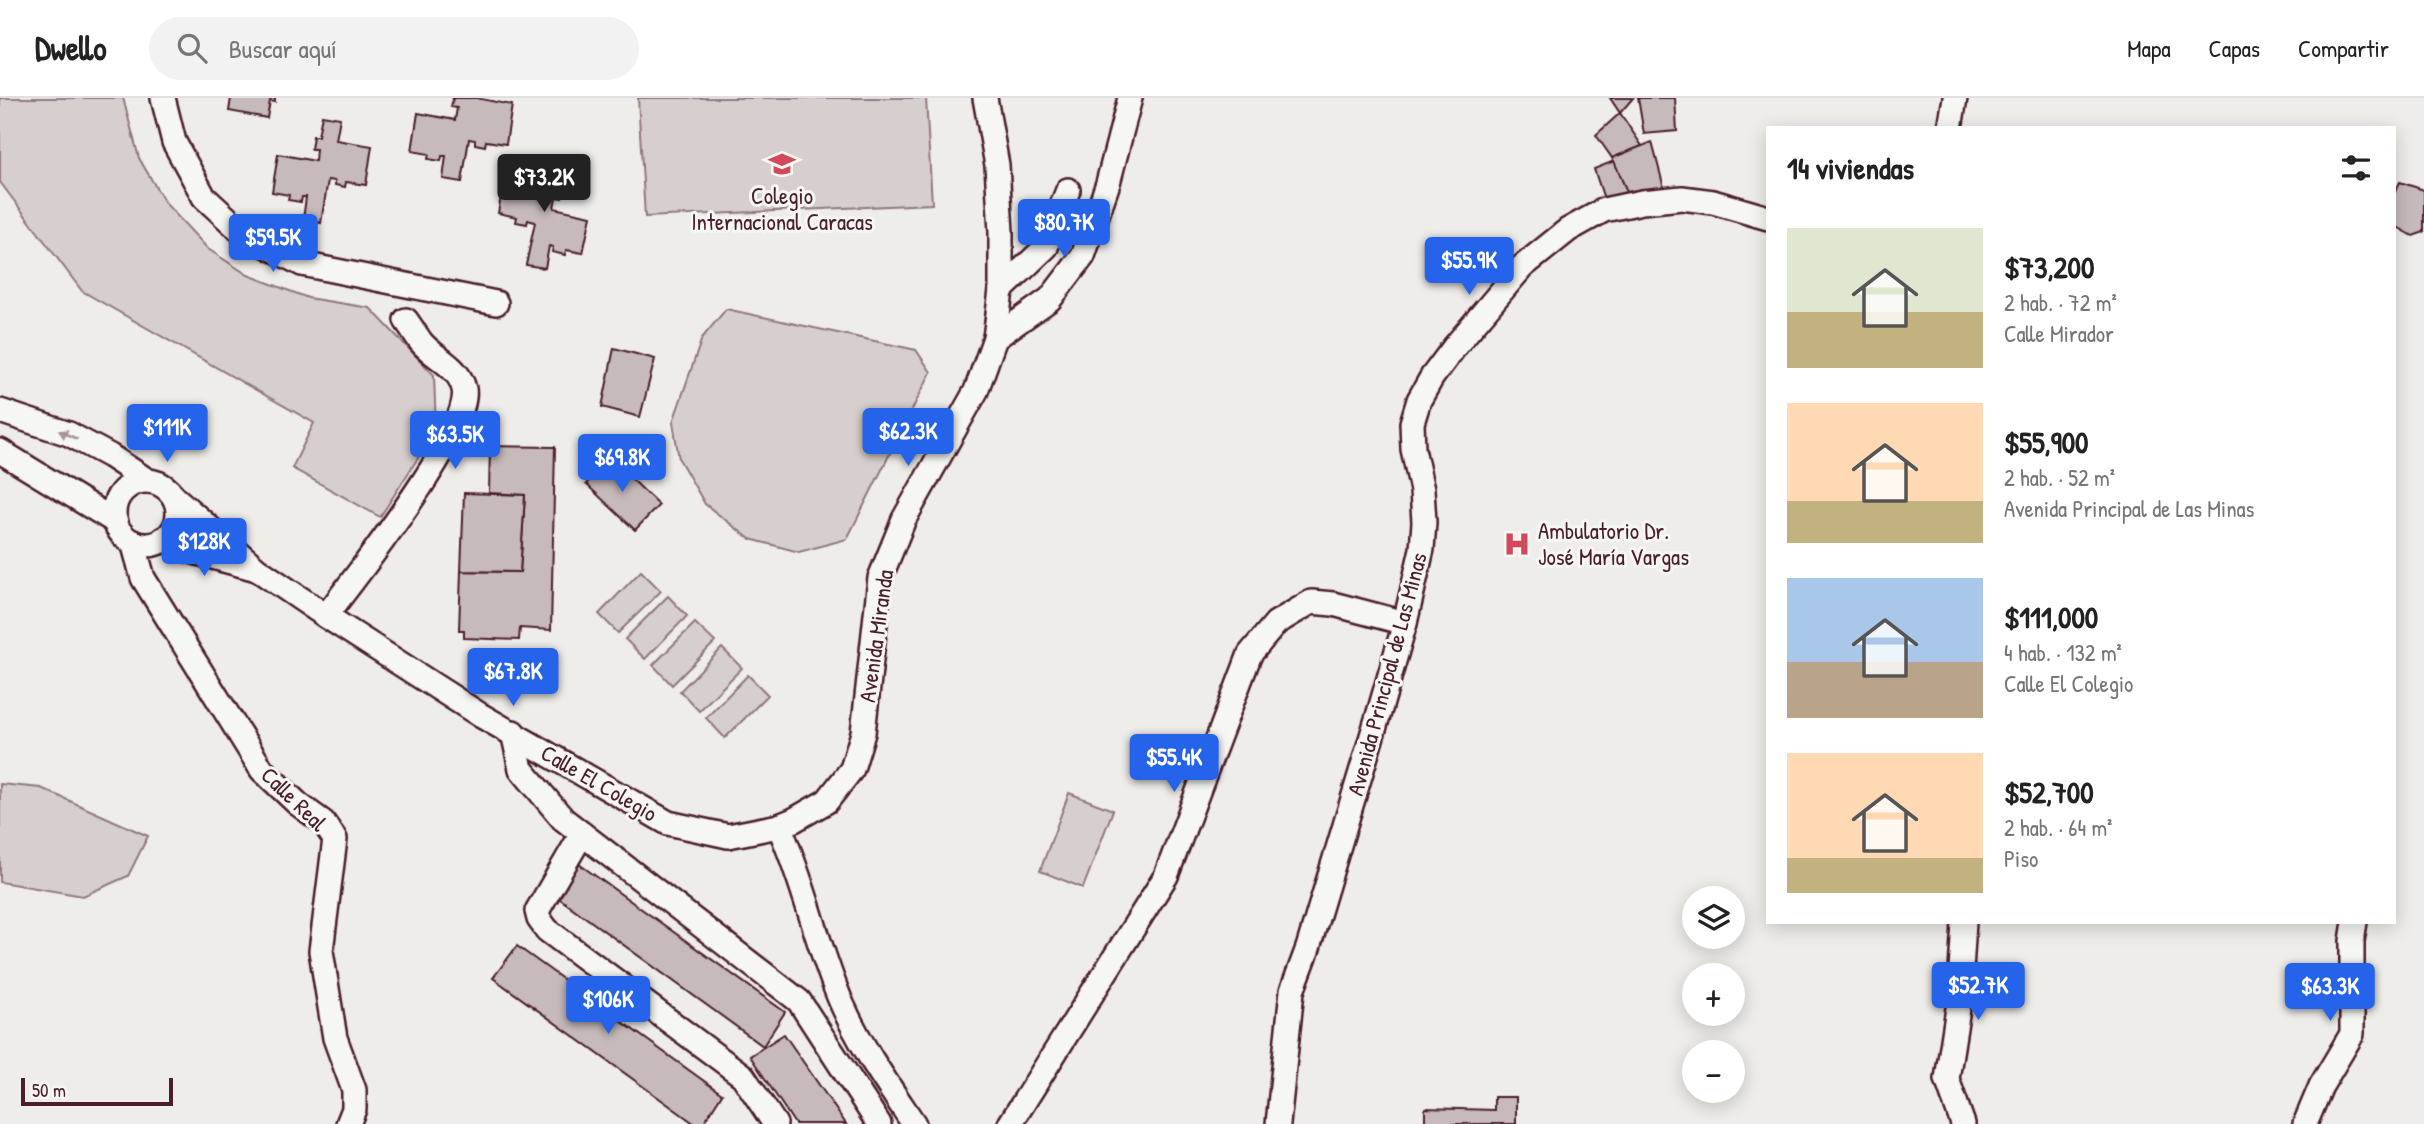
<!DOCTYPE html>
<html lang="es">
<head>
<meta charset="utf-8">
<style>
	body { margin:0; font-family:"Patrick Hand",sans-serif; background:#f2f2f2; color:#222; height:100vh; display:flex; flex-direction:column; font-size:26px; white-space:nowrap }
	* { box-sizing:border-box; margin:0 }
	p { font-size:23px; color:#767676 }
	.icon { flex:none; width:38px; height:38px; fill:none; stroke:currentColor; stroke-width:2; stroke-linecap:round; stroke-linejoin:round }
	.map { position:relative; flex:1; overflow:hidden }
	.panel { position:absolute; left:1766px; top:28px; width:630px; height:798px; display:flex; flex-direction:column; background:#fff; border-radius:0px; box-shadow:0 4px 18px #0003 }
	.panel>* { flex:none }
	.tools { position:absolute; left:1682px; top:788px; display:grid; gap:14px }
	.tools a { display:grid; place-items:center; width:63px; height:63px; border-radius:50%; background:#fff; box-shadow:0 4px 18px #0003; font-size:35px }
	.scale { position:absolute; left:21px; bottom:18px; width:152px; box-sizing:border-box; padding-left:7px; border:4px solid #4a1f2b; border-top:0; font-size:19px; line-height:24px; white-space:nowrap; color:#4a1f2b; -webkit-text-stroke:5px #f6f6f2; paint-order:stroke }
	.price { position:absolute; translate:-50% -60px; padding:0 16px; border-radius:7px; background:#2563eb; color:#fff; font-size:23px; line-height:46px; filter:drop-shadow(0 2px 4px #0008) }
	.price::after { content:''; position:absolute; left:50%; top:42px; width:21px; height:16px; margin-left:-10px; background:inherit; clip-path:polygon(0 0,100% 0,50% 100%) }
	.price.current { background:#222; color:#fff }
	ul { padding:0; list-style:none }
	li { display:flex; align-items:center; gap:21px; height:175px; padding:0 21px }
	li span { display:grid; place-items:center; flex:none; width:196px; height:140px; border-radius:0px; color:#555 }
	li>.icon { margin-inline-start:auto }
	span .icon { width:84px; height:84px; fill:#fffc; stroke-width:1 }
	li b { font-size:30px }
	h2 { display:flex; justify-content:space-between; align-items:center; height:84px; padding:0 21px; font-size:30px }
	header { display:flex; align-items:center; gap:42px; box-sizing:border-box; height:98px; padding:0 35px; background:#fff; border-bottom:2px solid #e0e0e0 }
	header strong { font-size:33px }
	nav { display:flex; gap:38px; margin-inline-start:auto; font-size:24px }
	.search { width:490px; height:63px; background:#f2f2f2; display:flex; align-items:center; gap:18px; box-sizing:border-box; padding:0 24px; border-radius:38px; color:#767676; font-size:26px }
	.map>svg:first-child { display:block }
	.green { fill:#d7cfce; stroke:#90777c; stroke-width:2 }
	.building { fill:#c6babb; stroke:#4a1f2b; stroke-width:2 }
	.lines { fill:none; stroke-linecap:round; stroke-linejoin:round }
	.minor-casing { stroke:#4a1f2b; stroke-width:28 }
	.minor { stroke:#f6f6f2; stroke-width:23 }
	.oneway { fill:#a99598 }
	.labels { text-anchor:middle; stroke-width:6; stroke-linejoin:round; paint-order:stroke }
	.poi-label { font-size:23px; fill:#4a1f2b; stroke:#f6f6f2 }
	.street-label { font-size:23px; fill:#4a1f2b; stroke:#f6f6f2 }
</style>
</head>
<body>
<header>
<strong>Dwello</strong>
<div class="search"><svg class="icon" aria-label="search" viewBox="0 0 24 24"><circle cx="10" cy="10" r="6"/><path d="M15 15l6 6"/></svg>Buscar aquí</div>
<nav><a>Mapa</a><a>Capas</a><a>Compartir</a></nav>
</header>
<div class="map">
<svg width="2424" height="1026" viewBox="0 0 2424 1026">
	<rect width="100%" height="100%" fill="#efedea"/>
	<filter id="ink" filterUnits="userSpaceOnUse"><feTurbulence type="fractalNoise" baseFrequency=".0143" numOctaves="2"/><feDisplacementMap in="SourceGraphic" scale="14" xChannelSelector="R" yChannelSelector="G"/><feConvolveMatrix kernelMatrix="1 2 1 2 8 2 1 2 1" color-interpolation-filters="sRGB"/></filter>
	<g filter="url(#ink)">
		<!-- green -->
		<g class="green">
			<path d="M0,0H123L139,60L165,105L208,151L248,177L308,200L370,210L434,277L436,332L380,419L292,370L314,325L82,193L0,84Z"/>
			<path d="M638,0H926L932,106L645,119Z"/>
			<path d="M726,211L916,252L931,274L847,441L799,454L750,441L705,406L679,361L673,324L702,240Z"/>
			<path d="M641,473L661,493L618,535L599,516Z"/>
			<path d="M668,498L687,518L645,561L625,541Z"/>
			<path d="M695,525L715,544L672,587L653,567Z"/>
			<path d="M722,550L742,570L699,613L680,593Z"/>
			<path d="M748,577L768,597L725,640L706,620Z"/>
			<path d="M0,686L41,690L148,738L128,778L83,798L0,784Z"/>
			<path d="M1069,695L1113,712L1083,790L1040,773Z"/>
		</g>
		<!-- building -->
		<g class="building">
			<path d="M231,0H275V4L270,3L267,20L229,13Z"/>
			<path d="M453,0H476L512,7L506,46L486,43L485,48L475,46V42L469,41L462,84L443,81L446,58H442L441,63L428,61L429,56L412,53L418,15L455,22L457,10L451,9Z"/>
			<path d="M1610,0H1633L1620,15Z"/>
			<path d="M1638,0H1675L1677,33L1644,36Z"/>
			<path d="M1620,15L1642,48L1612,60L1596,37Z"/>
			<path d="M322,17L340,20L336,42L372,48L366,87L346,84L345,89L335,87V83L328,82L321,125L303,122L306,99H302L301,104L288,102L289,97L272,94L278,56L315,63L316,51H311L313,38H318Z"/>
			<path d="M1652,44L1664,90L1627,94L1612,60Z"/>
			<path d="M545,62L564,65L559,87L564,88L562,100L556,99L554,110L591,118L583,155L566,152L565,157L552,154L553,149L549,148L545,170L526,167L535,124L528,122L527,126L516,124L517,119L498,115L505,76L541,84Z"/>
			<path d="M1614,63L1627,94L1604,101L1594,71Z"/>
			<path d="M2400,84L2424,92V134L2413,138L2394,127V96Z"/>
			<path d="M614,250L655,261L640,319L602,309Z"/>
			<path d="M490,348L555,349L551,532L520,530L519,542L464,540V532H459L461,473L520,474L525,397L489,395Z"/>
			<path d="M610,360L659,407L635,432L586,386Z"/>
			<path d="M464,395L525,397L520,474L461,473Z"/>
			<path d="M579,766L785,914L763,948L556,798Z"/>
			<path d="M517,848L722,996L703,1026H695L493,880Z"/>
			<path d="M784,936L846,1026H795L750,958Z"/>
			<path d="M1494,999H1516V1026H1425V1010L1494,1012Z"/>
		</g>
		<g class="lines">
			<!-- minor casing -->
			<g class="minor-casing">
				<g id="minor">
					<path d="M163,0L174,44L204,99L244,136L302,166L496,205"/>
					<path d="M1950,30L1955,0"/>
					<path d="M1001,192L1046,149L1068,92"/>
					<path d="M995,240L1050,201L1083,158L1108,85L1130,0"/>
					<path d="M0,313L69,336L110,358L148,383"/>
					<path d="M0,353L116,424"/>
					<circle cx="146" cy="415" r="32"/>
					<path d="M174,399L257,471L326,518L480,617L668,725L728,738L779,728L794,722L827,703L852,671L863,635L880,480L904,421L976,293L995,240L1001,192V134L997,67L985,0"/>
					<path d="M163,441L190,453L253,470"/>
					<path d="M133,444L143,480L262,672L298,706L323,724L335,741L321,853L335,940L354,992V1011L348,1026"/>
					<path d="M326,518C355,479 472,333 464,291C459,268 435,261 421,244C416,237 411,229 406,222"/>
					<path d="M513,634L521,671L563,721L799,903L879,1026"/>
					<path d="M779,728C805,786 817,849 842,906C861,949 888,987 914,1026"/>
					<path d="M582,736L537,813L539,821L547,832L743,978L775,1026"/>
					<path d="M1010,1026L1166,778L1250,556L1276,525L1311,504L1333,506L1405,525"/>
					<path d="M1278,1026L1292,893L1308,850L1381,608L1405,525L1422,451L1424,424L1422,392L1413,351L1412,325L1419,302L1432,279L1456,247L1522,169L1568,132L1604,112L1642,104L1682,100L1713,104L1768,120"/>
					<path d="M1963,1026L1947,981L1959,904L1964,824"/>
					<path d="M2305,1026L2321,988L2352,936V843L2355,824"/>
				</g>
			</g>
			<!-- minor -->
			<use href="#minor" class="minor"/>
		</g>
		<!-- one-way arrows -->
		<defs><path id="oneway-solid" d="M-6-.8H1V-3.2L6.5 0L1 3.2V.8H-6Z" transform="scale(1.75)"/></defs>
		<use class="oneway" href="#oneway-solid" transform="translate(68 337) rotate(-156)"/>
	</g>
	<!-- icons -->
	<defs>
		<g id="school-bare" transform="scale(2.1)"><path d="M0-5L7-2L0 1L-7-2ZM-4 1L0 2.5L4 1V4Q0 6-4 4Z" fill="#d1495b" stroke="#f6f6f2" stroke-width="2.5" paint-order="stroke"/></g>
		<g id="hospital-bare" transform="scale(2.1)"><path d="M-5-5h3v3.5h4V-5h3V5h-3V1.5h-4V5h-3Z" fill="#d1495b" stroke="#f6f6f2" stroke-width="2.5" paint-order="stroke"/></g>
	</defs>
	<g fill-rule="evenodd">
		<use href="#school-bare" x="782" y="66"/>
		<use href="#hospital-bare" x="1517" y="446"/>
	</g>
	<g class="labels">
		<!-- poi labels -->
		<g class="poi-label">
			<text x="782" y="106">Colegio<tspan x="782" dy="26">Internacional Caracas</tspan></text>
			<text x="1538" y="441" text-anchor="start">Ambulatorio Dr.<tspan x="1538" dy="26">José María Vargas</tspan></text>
		</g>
		<!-- street labels -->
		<g class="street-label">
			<text transform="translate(876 538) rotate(-82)" y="8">Avenida Miranda</text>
			<text transform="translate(1387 576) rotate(-75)" y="8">Avenida Principal de Las Minas</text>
			<text transform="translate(599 685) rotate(30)" y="8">Calle El Colegio</text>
			<text transform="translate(294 701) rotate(44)" y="8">Calle Real</text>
		</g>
	</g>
</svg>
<div class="tools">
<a><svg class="icon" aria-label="layers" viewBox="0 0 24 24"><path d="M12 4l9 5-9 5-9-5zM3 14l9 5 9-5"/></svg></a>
<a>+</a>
<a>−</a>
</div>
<div class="scale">50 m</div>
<b class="price current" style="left:544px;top:116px">$73.2K</b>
<b class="price" style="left:1064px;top:161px">$80.7K</b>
<b class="price" style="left:273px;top:176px">$59.5K</b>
<b class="price" style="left:1469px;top:199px">$55.9K</b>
<b class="price" style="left:167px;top:366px">$111K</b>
<b class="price" style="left:908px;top:370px">$62.3K</b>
<b class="price" style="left:455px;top:373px">$63.5K</b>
<b class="price" style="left:622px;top:396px">$69.8K</b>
<b class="price" style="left:204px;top:480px">$128K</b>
<b class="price" style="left:513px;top:610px">$67.8K</b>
<b class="price" style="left:1174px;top:696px">$55.4K</b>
<b class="price" style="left:1978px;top:924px">$52.7K</b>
<b class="price" style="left:2330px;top:925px">$63.3K</b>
<b class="price" style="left:608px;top:938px">$106K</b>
<section class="panel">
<h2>14 viviendas<svg class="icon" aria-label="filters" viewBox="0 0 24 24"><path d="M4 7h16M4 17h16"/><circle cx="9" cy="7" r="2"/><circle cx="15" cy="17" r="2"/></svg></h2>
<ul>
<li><span style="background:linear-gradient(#dfe7d0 60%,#c2b280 0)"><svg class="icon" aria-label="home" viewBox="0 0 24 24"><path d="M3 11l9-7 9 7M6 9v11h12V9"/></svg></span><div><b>$73,200</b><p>2 hab. · 72 m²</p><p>Calle Mirador</p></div></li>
<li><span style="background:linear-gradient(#ffd9b3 70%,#c2b280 0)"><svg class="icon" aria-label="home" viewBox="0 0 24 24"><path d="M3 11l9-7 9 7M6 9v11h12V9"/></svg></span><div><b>$55,900</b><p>2 hab. · 52 m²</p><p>Avenida Principal de Las Minas</p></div></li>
<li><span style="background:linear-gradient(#a9c7e8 60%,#b9a48a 0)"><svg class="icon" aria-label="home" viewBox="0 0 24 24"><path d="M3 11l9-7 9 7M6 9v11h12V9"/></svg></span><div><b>$111,000</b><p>4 hab. · 132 m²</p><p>Calle El Colegio</p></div></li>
<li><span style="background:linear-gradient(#ffd9b3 75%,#c2b280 0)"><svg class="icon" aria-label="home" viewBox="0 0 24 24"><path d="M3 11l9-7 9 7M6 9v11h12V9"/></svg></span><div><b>$52,700</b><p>2 hab. · 64 m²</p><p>Piso</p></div></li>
</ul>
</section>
</div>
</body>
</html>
